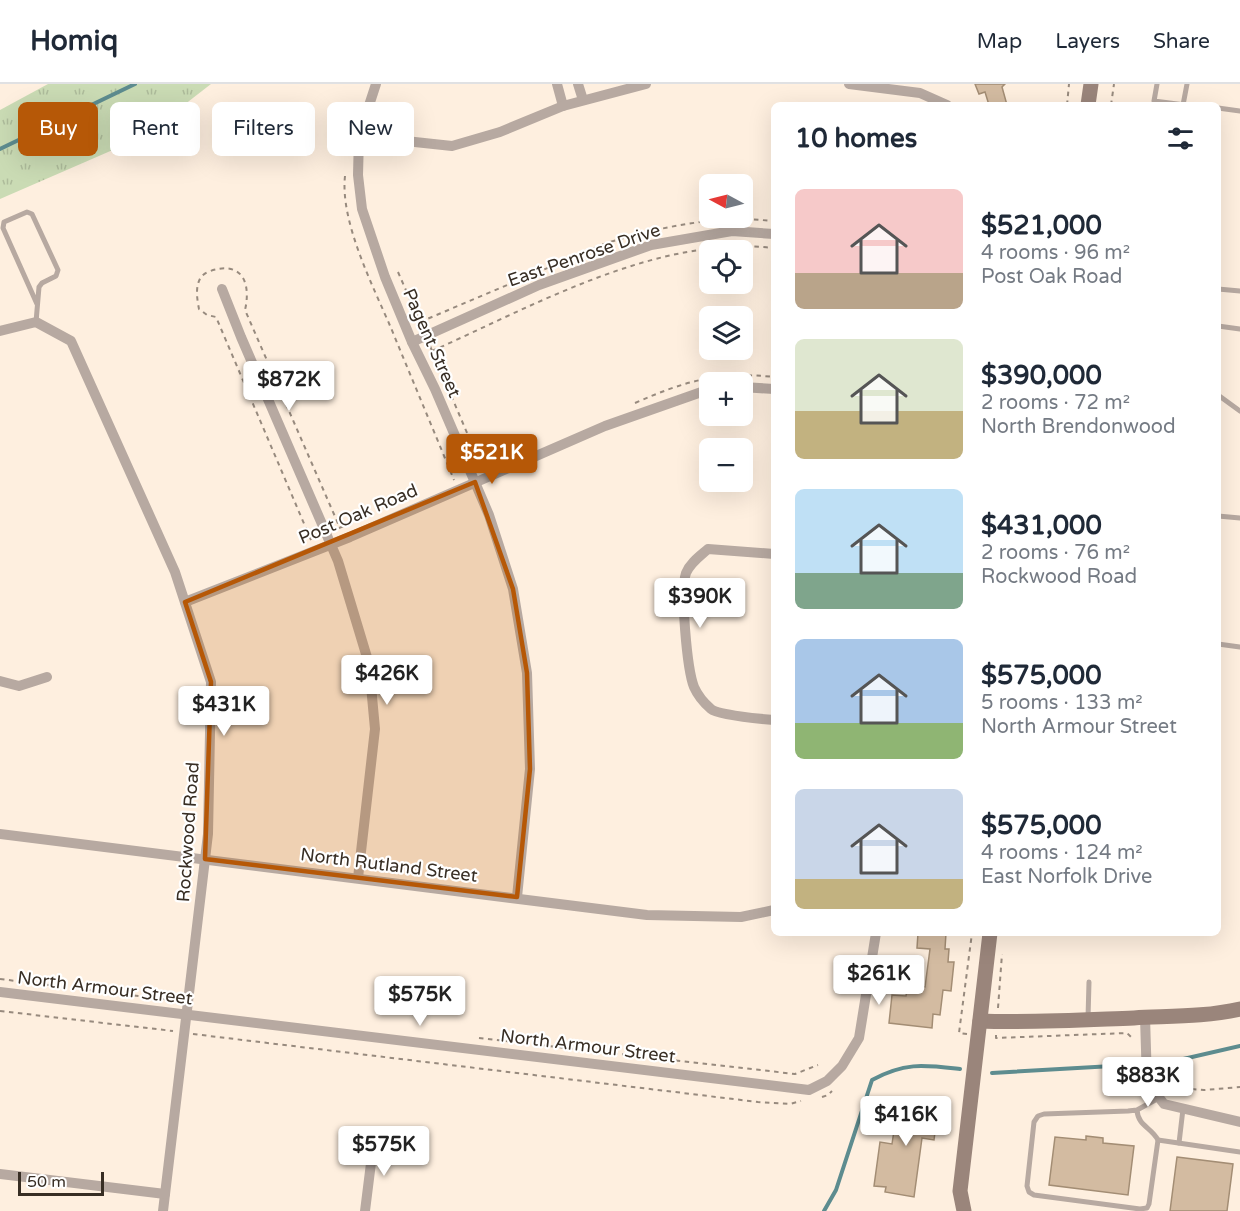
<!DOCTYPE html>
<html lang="en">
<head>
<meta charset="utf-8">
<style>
	body { margin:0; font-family:"Varela Round",sans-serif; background:#f2f2f3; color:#1f2937; height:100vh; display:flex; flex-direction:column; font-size:22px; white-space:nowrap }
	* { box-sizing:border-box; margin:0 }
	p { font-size:20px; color:#747a83 }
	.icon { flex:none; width:33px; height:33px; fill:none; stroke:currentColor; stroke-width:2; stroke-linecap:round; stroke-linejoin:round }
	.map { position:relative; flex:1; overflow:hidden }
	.panel { position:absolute; left:771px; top:18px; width:450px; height:834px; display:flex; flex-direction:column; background:#fff; border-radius:9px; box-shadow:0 6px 24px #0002 }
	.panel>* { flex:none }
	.hud { position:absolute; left:18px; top:18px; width:570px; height:54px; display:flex; gap:12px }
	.needle { width:39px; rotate:277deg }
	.buttons { position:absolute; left:699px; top:90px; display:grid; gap:12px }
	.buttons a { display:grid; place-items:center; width:54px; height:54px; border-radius:9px; background:#fff; box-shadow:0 6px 24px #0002; font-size:30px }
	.scale { position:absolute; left:18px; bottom:15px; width:86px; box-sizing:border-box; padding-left:6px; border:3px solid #382e24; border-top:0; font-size:16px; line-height:21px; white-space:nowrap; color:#382e24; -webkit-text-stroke:4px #fff; paint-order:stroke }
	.price { position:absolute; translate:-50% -51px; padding:0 14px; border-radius:6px; background:#fff; color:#222; font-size:20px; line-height:39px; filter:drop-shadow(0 2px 3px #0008) }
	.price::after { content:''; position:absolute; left:50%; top:36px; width:18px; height:14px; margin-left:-9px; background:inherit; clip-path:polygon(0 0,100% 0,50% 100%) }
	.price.selected { background:#b65807; color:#fff }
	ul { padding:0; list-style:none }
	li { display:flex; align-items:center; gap:18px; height:150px; padding:0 24px }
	li span { display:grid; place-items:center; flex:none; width:168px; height:120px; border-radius:9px; color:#555 }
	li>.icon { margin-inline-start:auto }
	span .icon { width:72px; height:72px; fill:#fffc; stroke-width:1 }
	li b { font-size:26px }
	h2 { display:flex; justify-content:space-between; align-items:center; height:72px; padding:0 24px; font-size:26px }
	.tag { padding:0 21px; border-radius:9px; background:#fff; box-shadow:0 6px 24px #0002; font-size:21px; line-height:54px }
	.tag.selected { background:#b65807; color:#fff }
	header { display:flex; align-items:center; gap:36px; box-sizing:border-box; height:84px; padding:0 30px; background:#fff; border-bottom:2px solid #e0e1e3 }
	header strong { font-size:28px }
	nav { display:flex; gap:33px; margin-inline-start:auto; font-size:21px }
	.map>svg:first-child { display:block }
	.grass { fill:url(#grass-tufts) }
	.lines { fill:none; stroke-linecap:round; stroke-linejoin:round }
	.stream { stroke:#5d8c8f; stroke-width:4 }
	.building { fill:#d3bba1; stroke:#a38d74; stroke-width:1.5 }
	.path { stroke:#978a7e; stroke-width:2; stroke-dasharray:4.5 4.5; stroke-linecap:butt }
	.lane { stroke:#b7a9a1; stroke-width:5 }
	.street { stroke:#b7a9a1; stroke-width:10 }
	.secondary { stroke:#9a857b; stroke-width:15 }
	.marked { fill:#b65807; fill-opacity:0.2; stroke:#b65807; stroke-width:4.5; stroke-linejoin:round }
	.labels { text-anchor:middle; stroke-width:4.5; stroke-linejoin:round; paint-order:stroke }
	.street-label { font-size:18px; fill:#382e24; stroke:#fff }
</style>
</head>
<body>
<header>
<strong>Homiq</strong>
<nav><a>Map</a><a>Layers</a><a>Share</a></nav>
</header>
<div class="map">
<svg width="1240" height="1127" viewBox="0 0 1240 1127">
	<defs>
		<pattern id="grass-tufts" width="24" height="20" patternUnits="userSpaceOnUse" patternTransform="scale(1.5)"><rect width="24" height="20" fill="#cadbb4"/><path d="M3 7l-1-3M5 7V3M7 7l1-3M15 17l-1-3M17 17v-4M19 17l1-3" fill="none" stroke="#aebc9b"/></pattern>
	</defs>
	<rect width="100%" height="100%" fill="#feefdf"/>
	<!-- grass -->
	<path class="grass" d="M48,0H211L162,38L115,65L0,115V26Z"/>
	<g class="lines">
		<!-- stream -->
		<g class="stream">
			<path d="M0,65L135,0"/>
			<path d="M1166,979L1240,962"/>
			<path d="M992,989L1130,981"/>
			<path d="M824,1127L836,1106L872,996C905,978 924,981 960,985"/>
		</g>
	</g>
	<!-- building -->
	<g class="building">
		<path d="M975,0H1005L1002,3L1007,21H989L985,8L979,10Z"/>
		<path d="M918,849H946L945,865H949L948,878H954L951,907L943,906L940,931L933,930L932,944L889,939L892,911L906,912L908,901L925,903L930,865L917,864Z"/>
		<path d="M911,1014L939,1018L934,1056L922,1054L914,1113L885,1108L886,1103L874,1102L880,1058L892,1060L898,1020L910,1021Z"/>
		<path d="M1086,1052L1103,1054V1059L1134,1062L1128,1111L1049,1101L1055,1053L1086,1056Z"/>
		<path d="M1177,1073L1233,1080L1227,1127H1170Z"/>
	</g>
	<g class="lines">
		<!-- path -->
		<g class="path">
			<path d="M1067,21L1069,0"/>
			<path d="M1111,21L1114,0"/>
			<path d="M345,92C340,138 373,202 391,244C412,295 433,345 454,396"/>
			<path d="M736,134L774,137"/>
			<path d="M398,188L422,243"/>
			<path d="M420,238L604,160C647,146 690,138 735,134"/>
			<path d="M430,262L482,384"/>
			<path d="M432,267C535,221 658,151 774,164"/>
			<path d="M635,319C685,297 719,287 774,293"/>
			<path d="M339,444L364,434"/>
			<path d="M311,456L216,233L207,231L199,225C197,215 195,202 201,193C205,188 213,186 218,185C246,180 250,205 245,226L340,444"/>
			<path d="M0,895L179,917"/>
			<path d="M998,924L1002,870"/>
			<path d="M0,927L173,947"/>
			<path d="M193,950L758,1018L790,1020L801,1017"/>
			<path d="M967,950L959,949L972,849"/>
			<path d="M996,951V954L1127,949L1134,956"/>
			<path d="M479,954L795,990L818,981"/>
			<path d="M1165,1003L1204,1006L1240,1003"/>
			<path d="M822,1013L828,1011L832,1007"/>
		</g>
		<!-- lane -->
		<g class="lane">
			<path d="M1157,0L1154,17L1185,21"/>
			<path d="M1183,21L1187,0"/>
			<path d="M1218,24L1240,27"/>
			<path d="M1218,205L1240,207"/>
			<path d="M36,238L39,203L42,199L56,192L58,186L32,130L27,128L4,138L3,144L37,220"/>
			<path d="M1218,242L1240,245"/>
			<path d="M1218,311L1240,327"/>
			<path d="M1218,432L1240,434"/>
			<path d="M1218,560L1240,563"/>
			<path d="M1088,934L1089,898"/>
			<path d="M1137,1026C1138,1042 1151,1043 1158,1056L1149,1120L1147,1124L1140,1125L1034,1111L1029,1108L1027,1102L1034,1038L1038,1032L1044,1030L1128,1027L1137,1026L1159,1014"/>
			<path d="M1158,1056L1240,1068"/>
			<path d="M1179,1059L1183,1025"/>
		</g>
		<!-- street -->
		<g class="street">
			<path d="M376,0L359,52L358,91L362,125L385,193L412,258L435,305L489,431L513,505L527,589L530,685L517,813"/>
			<path d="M557,0L563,22"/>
			<path d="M578,0L583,16"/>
			<path d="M849,0L920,9L947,21"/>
			<path d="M359,52L452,62L500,48L563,22L646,0"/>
			<path d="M222,205L241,253L338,477L369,580L375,645L358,794"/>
			<path d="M0,247L36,238L71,257L175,488L211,598L208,750L163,1127"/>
			<path d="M412,258L539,201L651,161L732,147L774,150"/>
			<path d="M742,303L774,305"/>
			<path d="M774,470L708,465C700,472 690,479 686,489C680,507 687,585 694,603C698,612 704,619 711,625C718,631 762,635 774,636"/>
			<path d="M185,518L350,453L605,342L710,305"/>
			<path d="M0,597L19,602L47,593"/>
			<path d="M0,750L647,831L741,833L774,826"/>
			<path d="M0,908L809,1006L827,997L842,982L859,954L876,849"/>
			<path d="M1145,933L1147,998L1164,1020L1240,1038"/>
			<path d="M0,1090L165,1110"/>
			<path d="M365,1127L374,1055"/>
		</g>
		<!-- secondary -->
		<g class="secondary">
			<path d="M1088,21L1091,0"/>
			<path d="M980,937C1031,939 1082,936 1134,934C1169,932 1205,933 1240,925"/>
			<path d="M964,1127L960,1107L990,849"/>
		</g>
	</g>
	<!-- marked area -->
	<path class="marked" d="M475,398L513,505L527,589L530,685L517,813L205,775L211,598L185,518Z"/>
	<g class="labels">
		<!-- street labels -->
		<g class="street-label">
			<text transform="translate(584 171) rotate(-19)" y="6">East Penrose Drive</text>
			<text transform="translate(432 259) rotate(66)" y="6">Pagent Street</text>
			<text transform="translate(358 430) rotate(-23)" y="6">Post Oak Road</text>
			<text transform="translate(188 748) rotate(-86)" y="6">Rockwood Road</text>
			<text transform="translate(389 781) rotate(7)" y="6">North Rutland Street</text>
			<text transform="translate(105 904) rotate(7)" y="6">North Armour Street</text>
			<text transform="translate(588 962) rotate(7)" y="6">North Armour Street</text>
		</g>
	</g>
</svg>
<div class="buttons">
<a><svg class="needle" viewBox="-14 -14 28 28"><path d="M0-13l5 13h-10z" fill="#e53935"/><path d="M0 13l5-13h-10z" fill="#747a83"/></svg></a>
<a><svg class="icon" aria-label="locate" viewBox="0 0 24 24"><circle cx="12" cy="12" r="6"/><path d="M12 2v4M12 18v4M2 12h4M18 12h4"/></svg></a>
<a><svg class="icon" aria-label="layers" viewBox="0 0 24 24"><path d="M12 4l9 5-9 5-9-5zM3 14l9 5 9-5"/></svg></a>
<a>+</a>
<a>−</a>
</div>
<div class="scale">50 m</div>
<b class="price" style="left:289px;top:328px">$872K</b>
<b class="price selected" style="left:492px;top:401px">$521K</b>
<b class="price" style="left:700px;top:545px">$390K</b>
<b class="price" style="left:387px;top:622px">$426K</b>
<b class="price" style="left:224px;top:653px">$431K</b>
<b class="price" style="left:879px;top:922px">$261K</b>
<b class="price" style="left:420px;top:943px">$575K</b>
<b class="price" style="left:1148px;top:1024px">$883K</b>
<b class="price" style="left:906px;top:1063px">$416K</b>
<b class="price" style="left:384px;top:1093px">$575K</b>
<div class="hud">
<a class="tag selected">Buy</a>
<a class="tag">Rent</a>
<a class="tag">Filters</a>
<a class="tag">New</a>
</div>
<section class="panel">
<h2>10 homes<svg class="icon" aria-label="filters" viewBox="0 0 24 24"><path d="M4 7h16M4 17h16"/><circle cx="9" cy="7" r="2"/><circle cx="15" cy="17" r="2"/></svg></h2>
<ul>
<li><span style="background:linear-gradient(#f6c9c9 70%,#b9a48a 0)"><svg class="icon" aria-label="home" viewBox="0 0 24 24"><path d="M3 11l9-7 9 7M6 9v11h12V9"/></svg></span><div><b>$521,000</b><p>4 rooms · 96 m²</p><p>Post Oak Road</p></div></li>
<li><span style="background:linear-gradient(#dfe7d0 60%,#c2b280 0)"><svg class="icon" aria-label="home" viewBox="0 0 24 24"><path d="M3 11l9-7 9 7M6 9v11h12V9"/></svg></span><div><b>$390,000</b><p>2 rooms · 72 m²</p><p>North Brendonwood</p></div></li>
<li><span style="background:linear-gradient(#bfe0f5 70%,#7fa58c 0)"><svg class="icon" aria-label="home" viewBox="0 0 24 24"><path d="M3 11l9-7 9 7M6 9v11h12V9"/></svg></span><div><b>$431,000</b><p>2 rooms · 76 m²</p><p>Rockwood Road</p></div></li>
<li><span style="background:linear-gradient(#a9c7e8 70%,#8fb573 0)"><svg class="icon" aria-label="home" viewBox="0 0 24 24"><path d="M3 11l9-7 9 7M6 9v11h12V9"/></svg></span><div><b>$575,000</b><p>5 rooms · 133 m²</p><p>North Armour Street</p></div></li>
<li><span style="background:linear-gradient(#c9d6e8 75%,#c2b280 0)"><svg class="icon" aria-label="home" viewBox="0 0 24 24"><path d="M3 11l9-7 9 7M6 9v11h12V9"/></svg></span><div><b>$575,000</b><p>4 rooms · 124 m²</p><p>East Norfolk Drive</p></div></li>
</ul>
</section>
</div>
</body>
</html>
